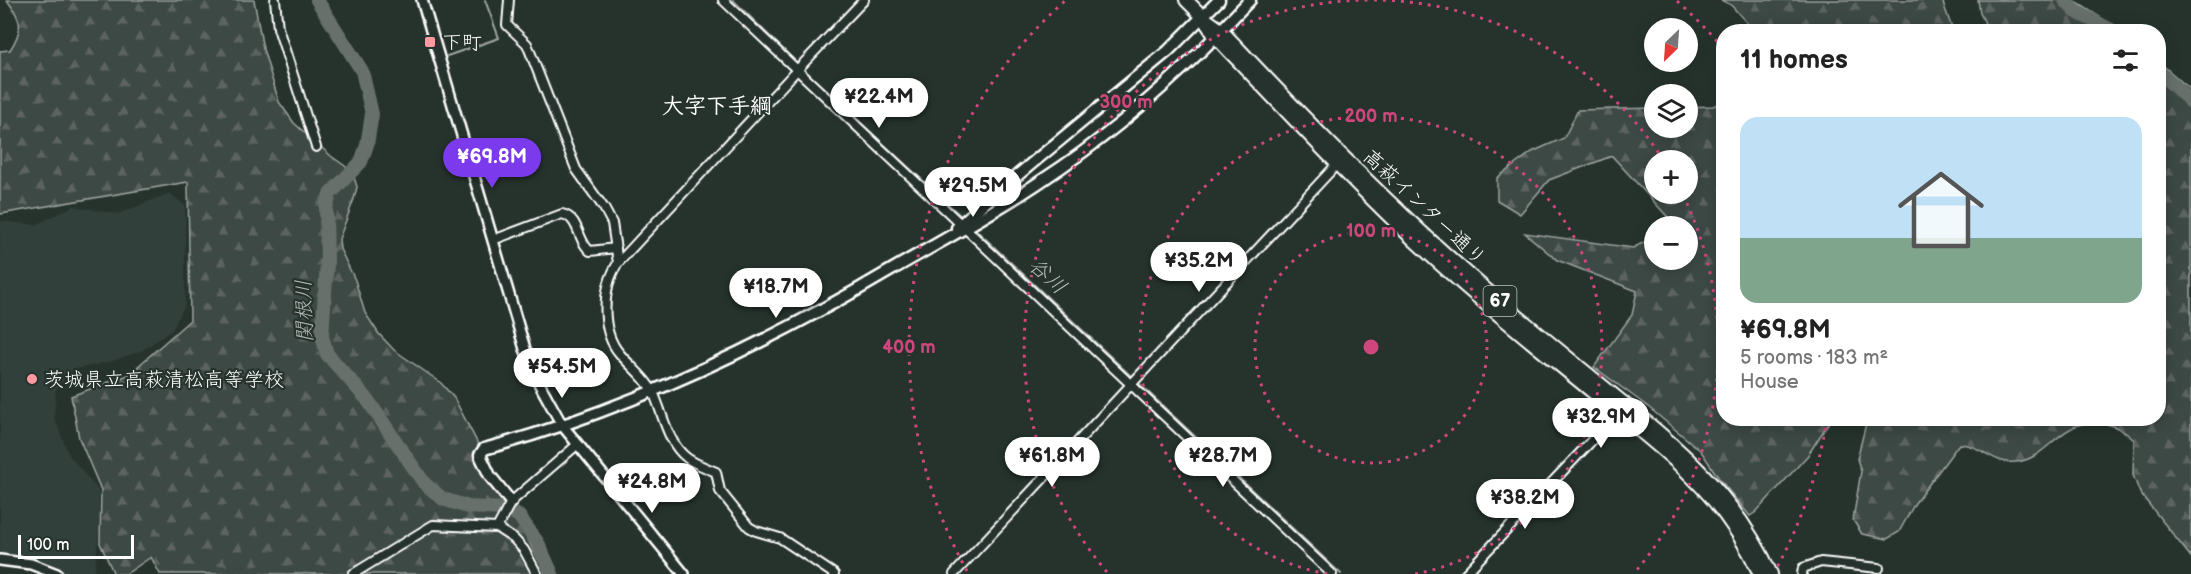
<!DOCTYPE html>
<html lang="en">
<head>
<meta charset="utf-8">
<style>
	body { margin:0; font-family:"Balsamiq Sans","Klee One",sans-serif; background:#f6f6f6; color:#222; height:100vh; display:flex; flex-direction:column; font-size:22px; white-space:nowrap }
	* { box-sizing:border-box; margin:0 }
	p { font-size:20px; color:#767676 }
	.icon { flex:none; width:33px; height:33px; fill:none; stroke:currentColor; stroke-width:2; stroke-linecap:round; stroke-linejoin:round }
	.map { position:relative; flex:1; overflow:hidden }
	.side { position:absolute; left:1716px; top:24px; width:450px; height:402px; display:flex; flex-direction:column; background:#fff; border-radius:24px; box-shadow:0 3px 15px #0003 }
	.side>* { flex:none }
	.needle { width:39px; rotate:205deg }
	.controls { position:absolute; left:1644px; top:18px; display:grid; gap:12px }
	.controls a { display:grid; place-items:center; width:54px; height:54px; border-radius:50%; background:#fff; box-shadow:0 3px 15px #0003; font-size:30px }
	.scale { position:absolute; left:18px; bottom:15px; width:116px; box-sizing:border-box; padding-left:6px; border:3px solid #fff; border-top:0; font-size:16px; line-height:21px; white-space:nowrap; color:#fff; -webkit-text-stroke:4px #26332d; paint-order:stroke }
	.price { position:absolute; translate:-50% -51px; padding:0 14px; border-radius:21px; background:#fff; color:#222; font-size:20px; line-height:39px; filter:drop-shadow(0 2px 3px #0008) }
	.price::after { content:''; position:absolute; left:50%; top:36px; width:18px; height:14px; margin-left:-9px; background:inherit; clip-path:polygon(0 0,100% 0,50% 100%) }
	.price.current { background:#7c3aed; color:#fff }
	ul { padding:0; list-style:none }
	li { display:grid; align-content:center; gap:12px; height:318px; padding:0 24px }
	li span { display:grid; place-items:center; height:186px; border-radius:18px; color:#555 }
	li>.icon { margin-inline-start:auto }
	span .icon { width:108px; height:108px; fill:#fffc; stroke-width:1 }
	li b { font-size:26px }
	h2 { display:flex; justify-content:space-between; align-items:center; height:72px; padding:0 24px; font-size:26px }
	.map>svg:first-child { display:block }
	.built { fill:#333f3a }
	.forest { fill:url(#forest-firs); stroke:#9ea4a2; stroke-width:1.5; fill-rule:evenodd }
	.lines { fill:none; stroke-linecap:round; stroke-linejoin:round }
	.stream { stroke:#a4a9a7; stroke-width:2 }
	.river { stroke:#67706c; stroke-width:14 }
	.minor-casing { stroke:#fff; stroke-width:12 }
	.tertiary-casing { stroke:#fff; stroke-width:14 }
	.secondary-casing { stroke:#fff; stroke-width:15 }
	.primary-casing { stroke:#fff; stroke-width:16 }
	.minor { stroke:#26332d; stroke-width:8 }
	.tertiary { stroke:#26332d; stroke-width:9 }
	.secondary { stroke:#26332d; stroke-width:10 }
	.primary { stroke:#26332d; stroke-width:12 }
	.ring { fill:none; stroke:#ce467c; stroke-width:3; stroke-dasharray:3 6 }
	.poi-dot { fill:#ff9aa2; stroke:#26332d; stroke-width:2 }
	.labels { text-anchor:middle; stroke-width:4.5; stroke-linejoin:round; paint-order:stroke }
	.shield { fill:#26332d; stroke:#bec2c0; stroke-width:1.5 }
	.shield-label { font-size:18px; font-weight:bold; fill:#fff }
	.poi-label { font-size:20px; fill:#fff; stroke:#26332d; text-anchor:start }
	.street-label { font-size:20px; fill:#fff; stroke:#26332d }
	.water-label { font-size:21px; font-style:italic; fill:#b3b8b6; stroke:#26332d }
	.quarter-label { font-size:22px; font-weight:bold; fill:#fff; stroke:#26332d }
	.centre { fill:#ce467c; stroke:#26332d; stroke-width:3 }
	.ring-label { font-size:18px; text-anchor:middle; font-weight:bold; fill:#ce467c; stroke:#26332d; stroke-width:4.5; stroke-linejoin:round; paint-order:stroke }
</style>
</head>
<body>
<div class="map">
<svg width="2191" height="574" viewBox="0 0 2191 574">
	<defs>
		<pattern id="forest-firs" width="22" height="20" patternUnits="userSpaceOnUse" patternTransform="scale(1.5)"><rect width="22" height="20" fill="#3e4944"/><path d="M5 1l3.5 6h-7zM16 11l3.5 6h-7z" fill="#5b6460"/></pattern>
	</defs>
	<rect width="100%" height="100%" fill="#26332d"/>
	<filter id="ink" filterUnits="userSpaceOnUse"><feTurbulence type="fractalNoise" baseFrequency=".0167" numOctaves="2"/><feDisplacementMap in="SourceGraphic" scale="12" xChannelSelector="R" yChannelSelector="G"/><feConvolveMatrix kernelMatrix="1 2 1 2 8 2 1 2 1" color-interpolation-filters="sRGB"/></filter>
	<g filter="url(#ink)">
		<!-- built -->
		<path class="built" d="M170,193L185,206V305L172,330L143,350L112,361L72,370L56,389L54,417L69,455L99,492V531L94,574H70L30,559L0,554V221L36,225L73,206L118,214Z"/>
		<!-- forest -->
		<g class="forest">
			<path d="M7,0H254L263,49L279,102L294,123L331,156L345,166L354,177L357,187L354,199L339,239L340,249L355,280L365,313L379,334L394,350L440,382L454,398L546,574H160L151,557L126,574H114L100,543L101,490L79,438L71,396L128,375L190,320L188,182L0,214V51L10,50C24,28 22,20 7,0Z"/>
			<path d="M1721,0H1942L1953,31H1754L1731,5Z"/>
			<path d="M1978,0H2073L2122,31H1977L1985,23L1980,13Z"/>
			<path d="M2159,62L2191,90V557L2140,493L2133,475L2134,440C2117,423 2092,416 2070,429C2050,440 2040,460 2015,462C1994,465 1980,444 1959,444L1915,503L1899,532L1887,539L1862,534L1853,520L1861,471L1857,459L1867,420L1865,419L2158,418Z"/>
			<path d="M1723,102L1724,418L1831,419L1808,455L1756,512L1750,516L1720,480L1701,451L1647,406L1594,367L1632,315L1637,291L1557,260L1525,233L1633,248L1654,237V260H1688V226H1674L1675,225L1612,156L1549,180L1520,214L1497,200V178L1532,152L1564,138L1578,110L1654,108V128H1688V107L1713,106ZM1654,160H1688V194H1654Z"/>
		</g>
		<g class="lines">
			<!-- stream -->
			<g class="stream">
				<path d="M733,0L799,65"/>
				<path d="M447,56L499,38L485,0"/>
				<path d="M803,69L963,218"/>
				<path d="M974,228L1341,574"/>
			</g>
			<!-- river -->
			<g class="river">
				<path d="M317,0L362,71L372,114L367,145L361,162L330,194L326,208L327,263L322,336L327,354L367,399L424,483L443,499L468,507L504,509L519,516L538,543L552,574"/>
				<path d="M2065,0L2075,11L2115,32"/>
				<path d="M2158,71L2191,102"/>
			</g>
			<!-- minor casing -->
			<g class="minor-casing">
				<g id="minor">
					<path d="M275,0L278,28L316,147"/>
					<path d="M509,0L507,25L527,44L576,169L604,208L612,223L618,263"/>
					<path d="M723,0L1332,574"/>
					<path d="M493,240L562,214C580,218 577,241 590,251L616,248"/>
					<path d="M497,528L511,502L578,444"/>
					<path d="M353,574L433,525L497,528L514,539L524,550L537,574"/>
					<path d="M834,574L780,538L756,531L749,527L720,491L716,472C707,468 695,464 687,458C667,443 663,413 653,392C645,377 631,367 620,354C600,331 602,287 618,263L797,70L864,0"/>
					<path d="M954,574L1340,161"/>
					<path d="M1465,574L1618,413"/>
					<path d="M1802,574L1803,568L1821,562L1879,568"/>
				</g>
			</g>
			<!-- tertiary casing -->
			<g class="tertiary-casing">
				<g id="tertiary">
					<path d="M422,0L525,349L540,385L562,425L684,574"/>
					<path d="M0,560L31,564L57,574"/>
				</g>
			</g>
			<!-- secondary casing -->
			<g class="secondary-casing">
				<g id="secondary">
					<path d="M957,228L991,197L1168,51L1219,0"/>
					<path d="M511,502L490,476L480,455L484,449C629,410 765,345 893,269C943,240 994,213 1041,181C1099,143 1154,97 1203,49C1219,33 1234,16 1250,0"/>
				</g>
			</g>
			<!-- primary casing -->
			<g class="primary-casing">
				<g id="primary">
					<path d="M1186,0L1203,17L1221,30C1300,114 1380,197 1467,273C1510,311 1555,347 1600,384C1671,442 1732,488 1771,574"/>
					<path d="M1205,21L1215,36L1228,50C1303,128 1376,208 1458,280C1508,324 1560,365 1611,407C1676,461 1723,495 1760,574"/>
				</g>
			</g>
			<!-- minor -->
			<use href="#minor" class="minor"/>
			<!-- tertiary -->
			<use href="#tertiary" class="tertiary"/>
			<!-- secondary -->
			<use href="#secondary" class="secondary"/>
			<!-- primary -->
			<use href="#primary" class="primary"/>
		</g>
	</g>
	<!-- distance rings -->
	<g class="ring">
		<circle cx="1371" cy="347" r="116"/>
		<path d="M1327 574A231 231 0 1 1 1415 574"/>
		<path d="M1107 572A347 347 0 0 1 1368 0M1374 0A347 347 0 0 1 1662 158M1683 195A347 347 0 0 1 1635 572"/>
		<path d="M1827 419A462 462 0 0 1 1775 571M967 571A462 462 0 0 1 1065 1M1677 1A462 462 0 0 1 1722 47"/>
	</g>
	<!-- markers -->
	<g class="poi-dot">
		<rect x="424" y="36" width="12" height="12" rx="3"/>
		<circle cx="32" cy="379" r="6"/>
	</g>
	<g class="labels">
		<!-- shield labels -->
		<rect class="shield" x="1483.5" y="286" width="33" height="30" rx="4.5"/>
		<g class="shield-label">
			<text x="1500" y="307">67</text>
		</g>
		<!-- poi labels -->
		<g class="poi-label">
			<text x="442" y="49">下町</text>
			<text x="44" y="386">茨城県立高萩清松高等学校</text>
		</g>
		<!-- street labels -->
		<g class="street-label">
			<text transform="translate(1425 207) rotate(43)" y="7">高萩インター通り</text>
		</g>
		<!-- water labels -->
		<g class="water-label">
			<text transform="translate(1048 276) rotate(43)" y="7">谷川</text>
			<text transform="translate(304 311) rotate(-92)" y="7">関根川</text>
		</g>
		<!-- quarter labels -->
		<g class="quarter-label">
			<text x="717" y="113">大字下手綱</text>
		</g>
	</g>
	<circle cx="1371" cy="347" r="9" class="centre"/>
	<g class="ring-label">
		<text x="1126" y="108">300 m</text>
		<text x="1371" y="122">200 m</text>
		<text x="1371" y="237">100 m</text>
		<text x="909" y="353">400 m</text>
	</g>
</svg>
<div class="controls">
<a><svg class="needle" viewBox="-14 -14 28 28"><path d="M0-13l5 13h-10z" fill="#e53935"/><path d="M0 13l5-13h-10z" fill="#767676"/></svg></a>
<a><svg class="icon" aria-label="layers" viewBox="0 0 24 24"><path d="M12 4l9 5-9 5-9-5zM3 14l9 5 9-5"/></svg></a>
<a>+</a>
<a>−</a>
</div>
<div class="scale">100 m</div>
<b class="price" style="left:879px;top:129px">¥22.4M</b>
<b class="price current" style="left:492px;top:189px">¥69.8M</b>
<b class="price" style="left:973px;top:218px">¥29.5M</b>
<b class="price" style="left:1199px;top:293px">¥35.2M</b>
<b class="price" style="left:776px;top:319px">¥18.7M</b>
<b class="price" style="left:562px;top:399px">¥54.5M</b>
<b class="price" style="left:1601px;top:449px">¥32.9M</b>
<b class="price" style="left:1052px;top:488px">¥61.8M</b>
<b class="price" style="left:1223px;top:488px">¥28.7M</b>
<b class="price" style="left:652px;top:514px">¥24.8M</b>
<b class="price" style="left:1525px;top:530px">¥38.2M</b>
<section class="side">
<h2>11 homes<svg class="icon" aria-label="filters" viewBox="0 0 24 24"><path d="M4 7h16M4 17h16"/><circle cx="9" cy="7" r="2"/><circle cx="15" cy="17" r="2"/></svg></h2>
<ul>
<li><span style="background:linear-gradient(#bfe0f5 65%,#7fa58c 0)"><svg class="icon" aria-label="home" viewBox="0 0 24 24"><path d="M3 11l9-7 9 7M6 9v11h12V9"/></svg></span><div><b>¥69.8M</b><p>5 rooms · 183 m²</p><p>House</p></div></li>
</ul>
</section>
</div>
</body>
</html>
